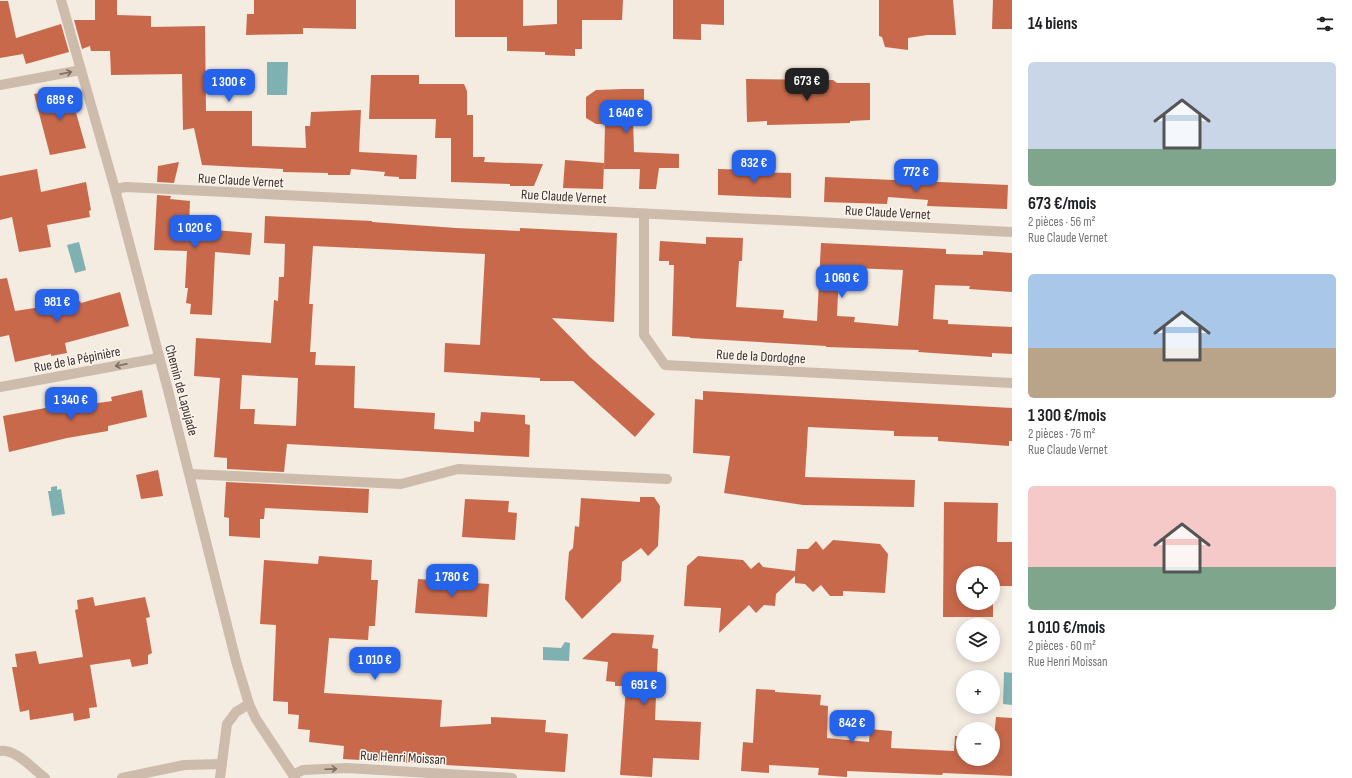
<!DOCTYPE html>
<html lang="fr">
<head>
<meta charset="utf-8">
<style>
	body { margin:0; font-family:"Sofia Sans Condensed",sans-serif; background:#f2f2f2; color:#202124; height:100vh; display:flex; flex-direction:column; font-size:15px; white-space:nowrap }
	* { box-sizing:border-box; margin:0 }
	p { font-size:13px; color:#757577 }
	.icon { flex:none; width:22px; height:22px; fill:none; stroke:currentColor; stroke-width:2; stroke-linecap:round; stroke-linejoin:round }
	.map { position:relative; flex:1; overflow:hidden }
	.drawer { display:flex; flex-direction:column; background:#fff; width:340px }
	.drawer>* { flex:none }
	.tools { position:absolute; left:956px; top:566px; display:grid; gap:8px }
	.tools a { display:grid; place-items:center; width:44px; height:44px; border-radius:50%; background:#fff; box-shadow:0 2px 10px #0003; font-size:20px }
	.price { position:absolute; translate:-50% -34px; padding:0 9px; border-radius:8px; background:#2563eb; color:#fff; font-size:13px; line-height:26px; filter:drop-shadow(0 1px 2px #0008) }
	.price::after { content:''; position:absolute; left:50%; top:24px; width:12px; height:9px; margin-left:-6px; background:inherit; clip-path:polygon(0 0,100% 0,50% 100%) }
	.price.selected { background:#222; color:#fff }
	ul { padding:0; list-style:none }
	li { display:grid; align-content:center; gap:8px; height:212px; padding:0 16px }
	li span { display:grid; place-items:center; height:124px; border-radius:6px; color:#555 }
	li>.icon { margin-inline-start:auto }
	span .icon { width:72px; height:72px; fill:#fffc; stroke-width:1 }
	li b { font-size:17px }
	h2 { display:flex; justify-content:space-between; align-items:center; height:48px; padding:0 16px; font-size:17px }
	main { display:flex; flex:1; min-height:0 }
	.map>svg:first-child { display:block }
	.water { fill:#7fb0b2 }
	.building { fill:#c8694b; fill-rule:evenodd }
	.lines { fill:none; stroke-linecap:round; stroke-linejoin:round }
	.lane { stroke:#cdbbac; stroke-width:10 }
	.street { stroke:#cdbbac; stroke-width:10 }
	.oneway { stroke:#7d6f65 }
	.labels { text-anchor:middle; stroke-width:3; stroke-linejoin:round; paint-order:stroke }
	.street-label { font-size:14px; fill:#3b302b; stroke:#fbf5ee }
</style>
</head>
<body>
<main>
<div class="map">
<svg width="1012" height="778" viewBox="0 0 1012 778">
	<rect width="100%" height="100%" fill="#f4ebe1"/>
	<!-- water -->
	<g class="water">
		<path d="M267,62H288L287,95H267Z"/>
		<path d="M79,242L86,270L75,273L67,245Z"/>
		<path d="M57,486V490L61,489L65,514L52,516L48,491H51V487Z"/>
		<path d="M565,642L570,643L569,661L543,660V647L561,648Z"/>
		<path d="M1004,672L1012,673V705L1003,704Z"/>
	</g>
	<!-- building -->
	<g class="building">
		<path d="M95,0H117V15L151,16V27L205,26L206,111H252V146L306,148L305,126H310L311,112L361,110L359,152L417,155L416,179H399V177L384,176L385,172L351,169L350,175H328V173L283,172V169L202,165L194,128L183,130L182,74L111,75L110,51H91L90,46L82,49L74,20H95Z"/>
		<path d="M254,0H356V29L303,28V34L246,35L247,14H254Z"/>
		<path d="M455,0H523V26L557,24V0H623L622,20H582V49H575V56L545,55V52L507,51V37H455Z"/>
		<path d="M673,0H724V25L701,24V40L673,39Z"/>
		<path d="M879,0H953L956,35H927L908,38V50L885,47L882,37L879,36Z"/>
		<path d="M993,0H1012V29H992Z"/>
		<path d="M0,1H8L16,38L61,24L69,52L26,64L23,54L0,58Z"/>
		<path d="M371,75H419V84H464L467,91V115H473V157H485L484,162L543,164L534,186H510V184L451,182V138H435L436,119H369Z"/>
		<path d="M746,79L833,80L837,83H870V120L850,121V123L767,125V121L747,122Z"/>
		<path d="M69,88L86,148L50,155L34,94Z"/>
		<path d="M624,89H644V118H633L634,152L679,154V168H659L656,189H639L640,169H604L605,124H596L586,118V97L596,90Z"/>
		<path d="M565,160L604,163L603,189L563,188Z"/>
		<path d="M179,162L174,183L157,182L158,166Z"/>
		<path d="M37,169L41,192L86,182L91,210L89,211L90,217L47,225L51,247L19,252L12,217L0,220V176Z"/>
		<path d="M718,169L757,170V172L791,173V198L718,195Z"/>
		<path d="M825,177L1008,185L1007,209L927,206L928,200L888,197L887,204L824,202Z"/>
		<path d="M157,195L171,196L170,199L190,201L189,228L252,233L250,255L215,252L212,315L190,314L191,304L186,303L188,288H185L187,251L154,250Z"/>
		<path d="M265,216L372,221V222L456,228L520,231V228L617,233L614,322L552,318L590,357L655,414L635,437L573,381H540V378L444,372L445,343L480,345L485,254L313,246L309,304H313L310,352H316L315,365L355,366L354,408L435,413L434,429L474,432V421L480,422L481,412L525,415V424L530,425L529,457L287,444L284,472L227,469V458L214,457L220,378L194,376L196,338L271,343L274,300L278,301L279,277H284L285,244L264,243ZM242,375L298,378L296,426L254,424L255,409H240Z"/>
		<path d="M706,237L743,238L742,261H739L736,307L784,310L783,318L817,321L821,243L946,249V254L983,255V251L1012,253V292L969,289L970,286L935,285L933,319L948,320V324L1012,327V354L992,353V357L918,352L919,350L826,347V346L690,338V337L672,336L674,265H669V261H659L660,241L706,244ZM852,268L903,270L898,326L854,322L855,317L837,316L839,270H852Z"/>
		<path d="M7,278L15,311L80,301L81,303L120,292L129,326L65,343L67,353L51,356V354L15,362L9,335L0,337V279Z"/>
		<path d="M142,390L147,417L108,426V431L67,438L9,452L3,416L61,405L62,408L112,401L111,397Z"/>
		<path d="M703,391L1012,408V441H1009V446L938,441V437L894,436V431L808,427L805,477L915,480L914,507L803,505L724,493L730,456L693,453L695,399L703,400Z"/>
		<path d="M158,470L163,496L141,499L136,475Z"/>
		<path d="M226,482L369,489L368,513L265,508L264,519H260V538L229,536V518L224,517Z"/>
		<path d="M640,497H654L660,506L658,546L648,556L641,548L622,562L621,581L582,619L565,599L569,552L573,548L575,526L579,527L581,498L640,502Z"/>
		<path d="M465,499L509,501L508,512L517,513L515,540L462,537Z"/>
		<path d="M944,502L998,503L997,542H1012V586H993V573H963V603H993V617H943Z"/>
		<path d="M833,540L880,544L888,554L885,593L843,591V596H830L821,585L813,592L805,584L795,583V576L776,594L775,606L764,605L756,613L749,605L719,633L721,608L684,606L687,566L698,556L743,560L751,569L759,562L763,567L795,571L797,549H808L816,541L823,550Z"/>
		<path d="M319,556L372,560L371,580H378L375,626H369L368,640L329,638L324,693L442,700L440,727L491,724V717L546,720L545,732L568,734L565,772L343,759L344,746L309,742L310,730L298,729L299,715L288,714V702L273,701L276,625L260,624L264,560L318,564Z"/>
		<path d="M418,579L489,584L487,617L415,613Z"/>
		<path d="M93,597L95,606L145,597L150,617L146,618L152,653L148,655V664L132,667L130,659L90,665L97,707L89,708L90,718L74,721L73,713L30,720L29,710L20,712L12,667H17L15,654L36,651L39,664L83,657L75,610L78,609L77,600Z"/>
		<path d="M612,633L654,635L652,648L658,649L655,720L701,722L699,760L653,758L652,777L620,775L626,686H615V682L606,681L608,662L582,659Z"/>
		<path d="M756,689L775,690V692L821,695L820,705L828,706L827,738L869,742L870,729L880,730L892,731L891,748L954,751L955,736H963V759H993V738H994L996,717L1012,718V776L943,773L942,775L847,771V777L818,775L819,768L769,765V773L741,771L743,742L753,743Z"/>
	</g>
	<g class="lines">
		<!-- lane -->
		<g class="lane">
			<path d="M190,474L401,484L458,469L667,479"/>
			<path d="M0,751C15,748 33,769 45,778"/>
			<path d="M122,778L184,765L222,764"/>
		</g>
		<!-- street -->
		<g class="street">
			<path d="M61,0L115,189L169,394L236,661L249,704L256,719L295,778"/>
			<path d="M0,85L81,70"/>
			<path d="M115,189L126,187L1012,232"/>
			<path d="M644,214V335L665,365L1012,383"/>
			<path d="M0,387L159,358"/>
			<path d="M293,775L303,770L347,768L512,778"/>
			<path d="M220,778L227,724L236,712L249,704"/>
		</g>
	</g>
	<!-- one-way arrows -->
	<defs><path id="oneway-shaft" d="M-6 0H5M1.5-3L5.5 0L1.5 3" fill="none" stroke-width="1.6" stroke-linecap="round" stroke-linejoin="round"/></defs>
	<g class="oneway">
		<use href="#oneway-shaft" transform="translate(66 73) rotate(-11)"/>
		<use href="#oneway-shaft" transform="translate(121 365) rotate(169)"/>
		<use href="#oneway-shaft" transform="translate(331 769) rotate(-2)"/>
	</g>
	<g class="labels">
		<!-- street labels -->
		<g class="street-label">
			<text transform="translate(241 180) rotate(3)" y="5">Rue Claude Vernet</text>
			<text transform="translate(564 196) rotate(3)" y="5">Rue Claude Vernet</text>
			<text transform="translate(888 212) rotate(3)" y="5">Rue Claude Vernet</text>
			<text transform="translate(761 356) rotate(3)" y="5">Rue de la Dordogne</text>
			<text transform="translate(77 359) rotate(-11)" y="5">Rue de la Pépinière</text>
			<text transform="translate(182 390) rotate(75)" y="5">Chemin de Lapujade</text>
			<text transform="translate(403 757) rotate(3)" y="5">Rue Henri Moissan</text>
		</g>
	</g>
</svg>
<div class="tools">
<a><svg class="icon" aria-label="locate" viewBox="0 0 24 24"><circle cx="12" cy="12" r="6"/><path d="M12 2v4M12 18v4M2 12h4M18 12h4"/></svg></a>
<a><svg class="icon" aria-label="layers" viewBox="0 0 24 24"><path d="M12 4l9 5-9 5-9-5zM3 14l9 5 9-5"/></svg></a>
<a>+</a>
<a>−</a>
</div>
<b class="price selected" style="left:807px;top:102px">673 €</b>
<b class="price" style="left:229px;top:103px">1 300 €</b>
<b class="price" style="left:60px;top:121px">689 €</b>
<b class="price" style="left:626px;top:134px">1 640 €</b>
<b class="price" style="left:754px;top:184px">832 €</b>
<b class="price" style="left:916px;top:193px">772 €</b>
<b class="price" style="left:195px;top:249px">1 020 €</b>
<b class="price" style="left:842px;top:299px">1 060 €</b>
<b class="price" style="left:57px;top:323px">981 €</b>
<b class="price" style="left:71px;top:421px">1 340 €</b>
<b class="price" style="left:452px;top:598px">1 780 €</b>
<b class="price" style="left:375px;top:681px">1 010 €</b>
<b class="price" style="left:644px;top:706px">691 €</b>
<b class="price" style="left:852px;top:744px">842 €</b>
</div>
<section class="drawer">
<h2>14 biens<svg class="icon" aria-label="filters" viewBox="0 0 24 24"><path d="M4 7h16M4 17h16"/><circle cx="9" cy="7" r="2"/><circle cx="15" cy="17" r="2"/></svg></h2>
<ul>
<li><span style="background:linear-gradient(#c9d6e8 70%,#7fa58c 0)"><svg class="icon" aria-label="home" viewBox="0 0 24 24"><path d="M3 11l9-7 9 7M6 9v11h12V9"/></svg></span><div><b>673 €/mois</b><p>2 pièces · 56 m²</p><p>Rue Claude Vernet</p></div></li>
<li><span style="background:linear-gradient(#a9c7e8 60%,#b9a48a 0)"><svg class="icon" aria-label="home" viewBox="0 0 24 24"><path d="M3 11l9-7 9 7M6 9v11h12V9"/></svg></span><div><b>1 300 €/mois</b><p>2 pièces · 76 m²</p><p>Rue Claude Vernet</p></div></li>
<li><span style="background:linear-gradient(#f6c9c9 65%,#7fa58c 0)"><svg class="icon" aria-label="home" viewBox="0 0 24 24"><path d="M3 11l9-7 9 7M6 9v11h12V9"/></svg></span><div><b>1 010 €/mois</b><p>2 pièces · 60 m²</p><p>Rue Henri Moissan</p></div></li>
</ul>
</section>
</main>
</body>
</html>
